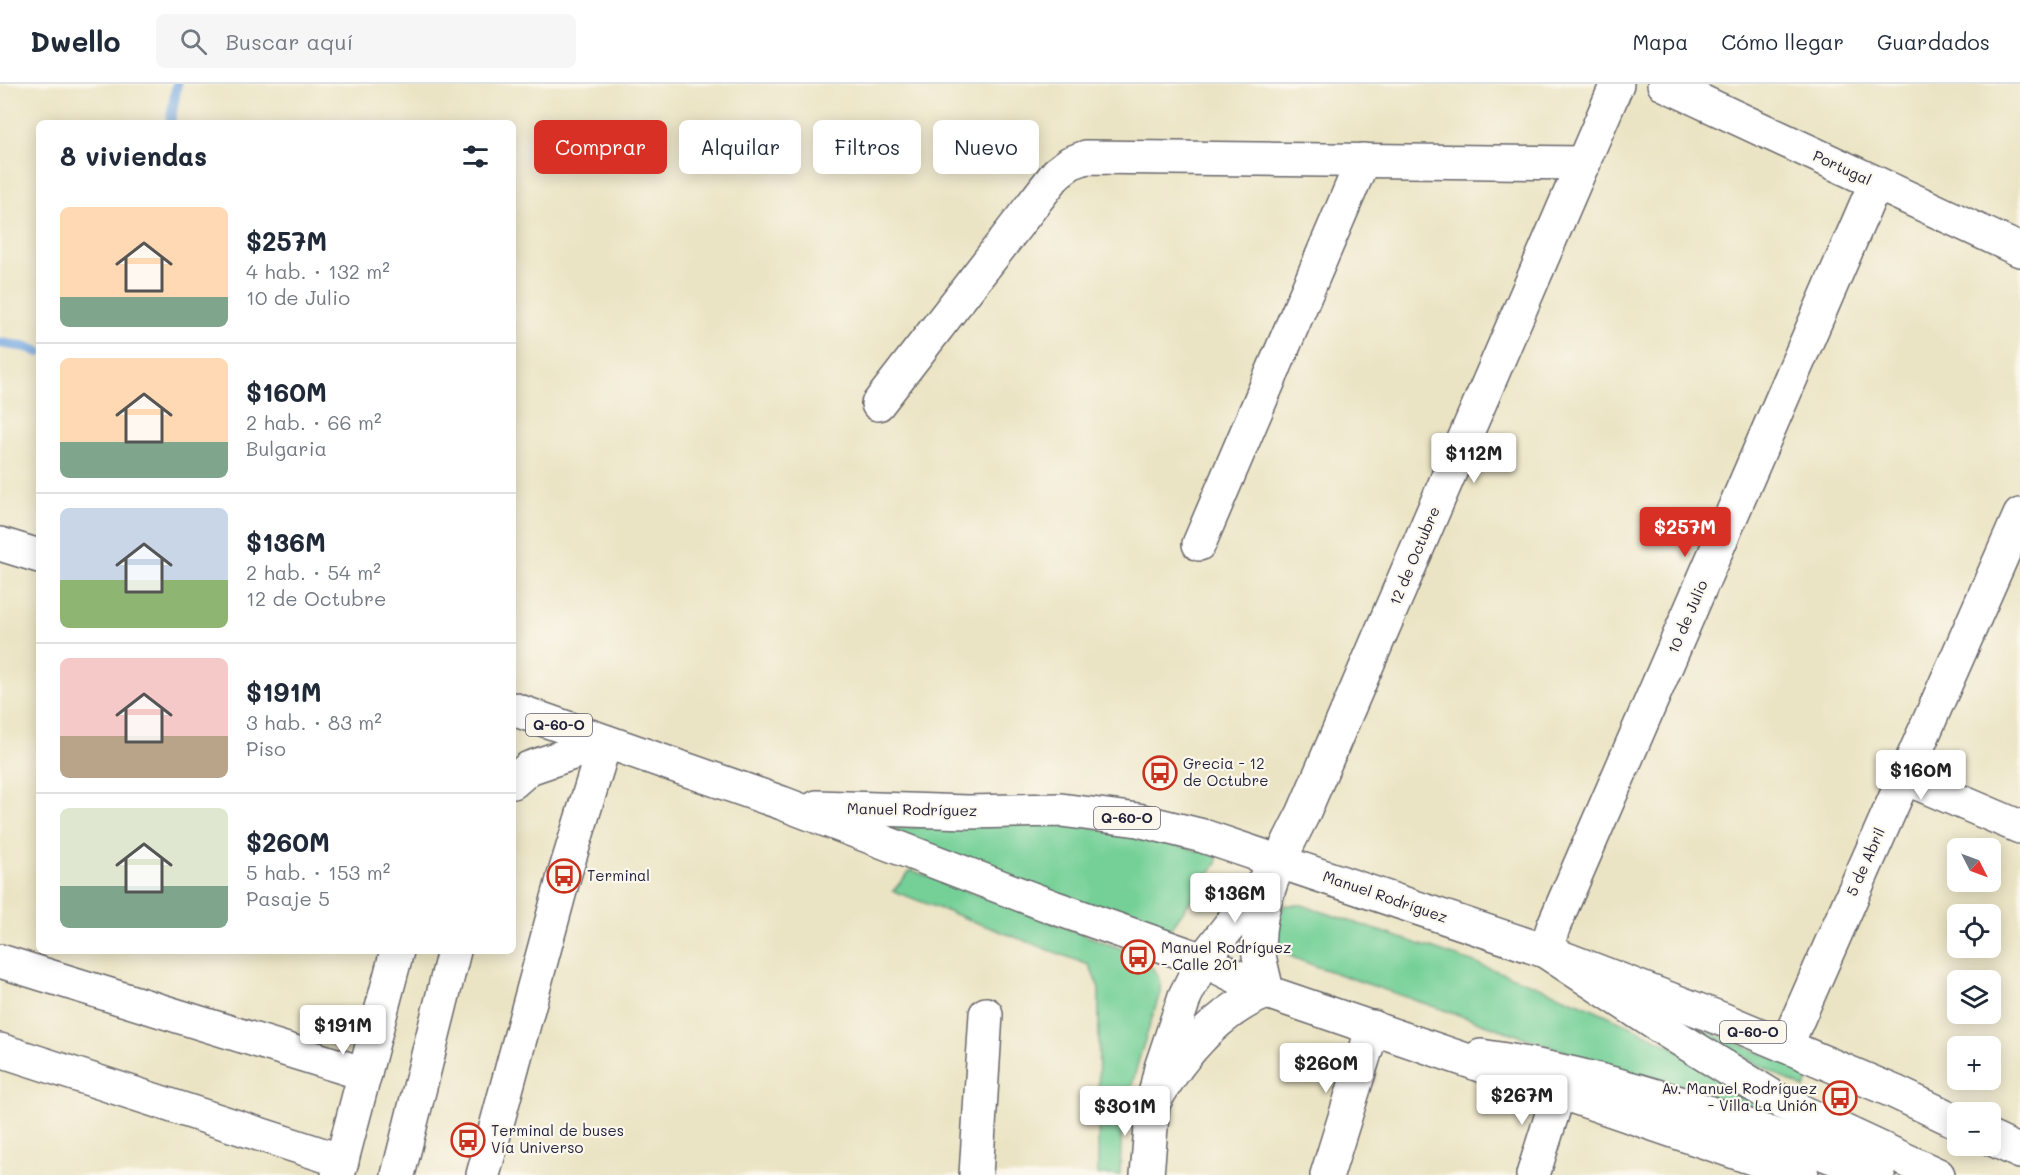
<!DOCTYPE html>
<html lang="es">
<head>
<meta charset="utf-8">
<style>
	body { margin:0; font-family:Mali,sans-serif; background:#f6f6f7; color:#1f2937; height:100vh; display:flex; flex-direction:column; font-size:22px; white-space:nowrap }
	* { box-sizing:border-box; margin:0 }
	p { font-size:20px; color:#747a83 }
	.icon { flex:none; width:33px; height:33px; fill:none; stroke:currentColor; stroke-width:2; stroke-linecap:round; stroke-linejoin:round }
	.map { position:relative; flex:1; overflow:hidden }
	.sheet { position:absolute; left:36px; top:36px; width:480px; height:834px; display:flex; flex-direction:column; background:#fff; border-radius:9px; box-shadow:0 3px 15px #0003 }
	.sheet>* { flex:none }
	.hud { position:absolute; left:534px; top:36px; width:570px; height:54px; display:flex; gap:12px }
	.needle { width:39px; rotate:132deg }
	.tools { position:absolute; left:1947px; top:754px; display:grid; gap:12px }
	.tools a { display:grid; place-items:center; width:54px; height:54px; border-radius:9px; background:#fff; box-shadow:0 3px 15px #0003; font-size:30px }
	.price { position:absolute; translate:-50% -51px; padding:0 14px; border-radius:6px; background:#fff; color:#222; font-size:20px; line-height:39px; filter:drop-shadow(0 2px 3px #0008) }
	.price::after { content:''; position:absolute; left:50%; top:36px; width:18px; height:14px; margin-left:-9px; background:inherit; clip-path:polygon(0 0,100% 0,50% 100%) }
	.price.current { background:#d93025; color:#fff }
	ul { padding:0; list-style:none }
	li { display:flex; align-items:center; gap:18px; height:150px; padding:0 24px }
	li+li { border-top:2px solid #e0e1e3 }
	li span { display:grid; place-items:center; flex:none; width:168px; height:120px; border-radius:9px; color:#555 }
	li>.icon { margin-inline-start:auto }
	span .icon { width:72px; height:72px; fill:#fffc; stroke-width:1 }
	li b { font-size:26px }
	h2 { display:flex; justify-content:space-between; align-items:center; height:72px; padding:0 24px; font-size:26px }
	.pill { padding:0 21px; border-radius:9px; background:#fff; box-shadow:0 3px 15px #0003; font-size:21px; line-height:54px }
	.pill.current { background:#d93025; color:#fff }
	header { display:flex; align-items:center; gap:36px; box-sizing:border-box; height:84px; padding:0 30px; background:#fff; border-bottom:2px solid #e0e1e3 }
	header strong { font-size:28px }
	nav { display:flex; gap:33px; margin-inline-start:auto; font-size:21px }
	.search { width:420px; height:54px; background:#f6f6f7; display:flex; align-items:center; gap:15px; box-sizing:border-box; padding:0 21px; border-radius:9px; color:#747a83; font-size:22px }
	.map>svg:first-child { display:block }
	.green { fill:#75d097; stroke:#4c7969; stroke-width:1.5 }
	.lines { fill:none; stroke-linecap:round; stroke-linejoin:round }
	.stream { stroke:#75a8e1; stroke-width:10 }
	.minor-casing { stroke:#68666b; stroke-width:36 }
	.major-casing { stroke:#68666b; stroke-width:36 }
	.minor { stroke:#fff; stroke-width:33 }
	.major { stroke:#fff; stroke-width:33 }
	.labels { text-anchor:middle; stroke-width:4.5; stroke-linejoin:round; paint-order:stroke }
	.shield { fill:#fbf7ec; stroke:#636270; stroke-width:1.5 }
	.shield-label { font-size:14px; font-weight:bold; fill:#22223b }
	.street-label { font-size:15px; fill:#22223b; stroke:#fbf7ec }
	.poi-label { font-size:15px; fill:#22223b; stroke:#fbf7ec; text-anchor:start }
</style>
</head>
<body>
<header>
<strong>Dwello</strong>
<div class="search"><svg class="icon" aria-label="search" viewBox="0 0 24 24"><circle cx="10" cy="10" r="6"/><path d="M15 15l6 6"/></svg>Buscar aquí</div>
<nav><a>Mapa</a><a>Cómo llegar</a><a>Guardados</a></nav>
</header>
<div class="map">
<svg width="2020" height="1091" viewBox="0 0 2020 1091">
	<rect width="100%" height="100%" fill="#fbf7ec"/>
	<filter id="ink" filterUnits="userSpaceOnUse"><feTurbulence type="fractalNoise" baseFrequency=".0167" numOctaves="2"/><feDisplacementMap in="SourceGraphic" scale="12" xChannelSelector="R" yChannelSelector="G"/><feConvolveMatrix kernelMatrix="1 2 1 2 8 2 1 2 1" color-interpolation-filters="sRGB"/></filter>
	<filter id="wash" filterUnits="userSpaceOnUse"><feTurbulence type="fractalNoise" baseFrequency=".008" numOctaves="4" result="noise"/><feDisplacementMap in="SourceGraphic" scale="24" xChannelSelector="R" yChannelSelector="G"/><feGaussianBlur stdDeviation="1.35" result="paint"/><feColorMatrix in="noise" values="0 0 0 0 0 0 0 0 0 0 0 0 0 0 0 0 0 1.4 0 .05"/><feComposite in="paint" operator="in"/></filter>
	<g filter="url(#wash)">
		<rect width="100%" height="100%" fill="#ebe4c4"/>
		<!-- green -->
		<g class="green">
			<path d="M986,737L1088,743L1125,749L1212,770L1217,774V779L1164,854L888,745Z"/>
			<path d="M911,786L1133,869C1149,880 1163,888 1160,909L1139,975L1122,1037L1120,1091H1098L1099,904L1089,881L893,807Z"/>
			<path d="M1286,821H1302C1396,853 1492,882 1584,921C1687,966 1786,1024 1886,1077L1318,883C1279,868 1272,870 1279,826Z"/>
			<path d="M1682,937L1810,989L1805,1005L1681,940Z"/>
		</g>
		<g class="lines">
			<!-- stream -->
			<g class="stream">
				<path d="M170,39L177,0"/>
				<path d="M0,259L27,263L39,268"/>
			</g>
		</g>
	</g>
	<g filter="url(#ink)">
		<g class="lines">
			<!-- minor casing -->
			<g class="minor-casing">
				<g id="minor">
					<path d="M1664,0L2020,166"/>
					<path d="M1875,100L1554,841L1545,867L1665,946L1783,1019L1938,1091"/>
					<path d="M878,320L1057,89L1070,79L1086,73L1584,79"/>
					<path d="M1199,460L1363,76"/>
					<path d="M1903,693L2020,743"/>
					<path d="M513,698L529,684L605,658"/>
					<path d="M0,877L365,990"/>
					<path d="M1786,962L2020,431"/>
					<path d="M0,966L342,1077"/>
					<path d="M1481,972C1618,992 1750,1040 1878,1091"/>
					<path d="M1153,1019C1180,973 1216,927 1267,908C1265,896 1261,883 1259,871C1254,824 1282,770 1303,730L1617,0"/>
					<path d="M338,1091L397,867"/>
					<path d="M398,1091L454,867"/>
					<path d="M483,1091L564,792L605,658"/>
					<path d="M976,1091L986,930"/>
					<path d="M1147,1091L1153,1019L1161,984L1185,912L1203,876L1266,795"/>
					<path d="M1327,1091L1373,943"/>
					<path d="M1533,1091L1559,1008"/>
				</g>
			</g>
			<!-- major casing -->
			<g class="major-casing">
				<g id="major">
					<path d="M0,460L39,472"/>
					<path d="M513,625L782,719L1053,823L1203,876L1267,908L1802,1091"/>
					<path d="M817,723L968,728L1061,726L1138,736L1203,752L1545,867L1724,936L1895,1008L1958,1038"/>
					<path d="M1990,1054L2020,1068"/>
				</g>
			</g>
			<!-- minor -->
			<use href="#minor" class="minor"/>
			<!-- major -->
			<use href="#major" class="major"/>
		</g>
	</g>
	<!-- icons -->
	<defs>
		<g id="bus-ring" transform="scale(1.725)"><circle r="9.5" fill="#fbf7ec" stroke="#c8321e" stroke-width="1.5"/><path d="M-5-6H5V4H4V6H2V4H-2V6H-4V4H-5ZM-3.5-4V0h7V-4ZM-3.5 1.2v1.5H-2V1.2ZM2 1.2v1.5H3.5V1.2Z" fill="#c8321e"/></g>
	</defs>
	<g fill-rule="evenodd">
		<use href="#bus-ring" x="1160" y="689"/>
		<use href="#bus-ring" x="564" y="792"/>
		<use href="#bus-ring" x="1138" y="873"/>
		<use href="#bus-ring" x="1840" y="1014"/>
		<use href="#bus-ring" x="468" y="1056"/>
	</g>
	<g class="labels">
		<!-- shield labels -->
		<g class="shield">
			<rect x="526" y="630" width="66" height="22" rx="4.5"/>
			<rect x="1094" y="723" width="66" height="22" rx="4.5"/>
			<rect x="1720" y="937" width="66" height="22" rx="4.5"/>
		</g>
		<g class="shield-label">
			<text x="559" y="646">Q-60-O</text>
			<text x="1127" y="739">Q-60-O</text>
			<text x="1753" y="953">Q-60-O</text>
		</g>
		<!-- street labels -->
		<g class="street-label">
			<text transform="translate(1842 84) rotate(25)" y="5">Portugal</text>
			<text transform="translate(1415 472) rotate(-67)" y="5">12 de Octubre</text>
			<text transform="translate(1688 533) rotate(-67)" y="5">10 de Julio</text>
			<text transform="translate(912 726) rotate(1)" y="5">Manuel Rodríguez</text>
			<text transform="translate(1866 778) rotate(-66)" y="5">5 de Abril</text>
			<text transform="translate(1385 813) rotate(19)" y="5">Manuel Rodríguez</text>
		</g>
		<!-- poi labels -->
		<g class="poi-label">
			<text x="1183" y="685">Grecia - 12<tspan x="1183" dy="17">de Octubre</tspan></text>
			<text x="587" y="797">Terminal</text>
			<text x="1161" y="869">Manuel Rodríguez<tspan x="1161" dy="17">- Calle 201</tspan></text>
			<text x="1817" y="1010" text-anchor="end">Av. Manuel Rodríguez<tspan x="1817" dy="17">- Villa La Unión</tspan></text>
			<text x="491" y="1052">Terminal de buses<tspan x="491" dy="17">Vía Universo</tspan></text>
		</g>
	</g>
</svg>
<div class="tools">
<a><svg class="needle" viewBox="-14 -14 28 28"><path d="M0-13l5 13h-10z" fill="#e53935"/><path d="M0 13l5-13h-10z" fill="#747a83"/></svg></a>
<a><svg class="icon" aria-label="locate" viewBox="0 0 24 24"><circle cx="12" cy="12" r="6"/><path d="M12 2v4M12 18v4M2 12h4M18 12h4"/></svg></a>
<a><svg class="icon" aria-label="layers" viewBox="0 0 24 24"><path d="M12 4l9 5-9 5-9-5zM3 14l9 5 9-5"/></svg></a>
<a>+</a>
<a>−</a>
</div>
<b class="price" style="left:1474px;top:400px">$112M</b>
<b class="price current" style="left:1685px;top:474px">$257M</b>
<b class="price" style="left:1921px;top:717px">$160M</b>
<b class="price" style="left:1235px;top:840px">$136M</b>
<b class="price" style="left:343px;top:972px">$191M</b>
<b class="price" style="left:1326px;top:1010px">$260M</b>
<b class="price" style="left:1522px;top:1042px">$267M</b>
<b class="price" style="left:1125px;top:1053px">$301M</b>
<div class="hud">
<a class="pill current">Comprar</a>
<a class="pill">Alquilar</a>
<a class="pill">Filtros</a>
<a class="pill">Nuevo</a>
</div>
<section class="sheet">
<h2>8 viviendas<svg class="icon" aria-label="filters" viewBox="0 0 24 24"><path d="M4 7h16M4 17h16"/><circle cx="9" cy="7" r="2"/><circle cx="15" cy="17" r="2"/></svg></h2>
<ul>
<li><span style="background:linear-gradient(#ffd9b3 75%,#7fa58c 0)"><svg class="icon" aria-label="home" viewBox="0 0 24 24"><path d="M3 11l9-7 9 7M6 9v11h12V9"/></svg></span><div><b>$257M</b><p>4 hab. · 132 m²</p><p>10 de Julio</p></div></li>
<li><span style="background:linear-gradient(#ffd9b3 70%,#7fa58c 0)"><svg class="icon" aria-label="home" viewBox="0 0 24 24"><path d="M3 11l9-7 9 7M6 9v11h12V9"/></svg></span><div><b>$160M</b><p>2 hab. · 66 m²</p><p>Bulgaria</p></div></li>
<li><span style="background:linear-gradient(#c9d6e8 60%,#8fb573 0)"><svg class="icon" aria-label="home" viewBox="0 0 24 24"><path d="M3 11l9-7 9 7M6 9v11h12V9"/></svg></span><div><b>$136M</b><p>2 hab. · 54 m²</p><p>12 de Octubre</p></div></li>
<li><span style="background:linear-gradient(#f6c9c9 65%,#b9a48a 0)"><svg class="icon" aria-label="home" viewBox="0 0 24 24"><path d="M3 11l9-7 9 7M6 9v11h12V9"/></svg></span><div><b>$191M</b><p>3 hab. · 83 m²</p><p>Piso</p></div></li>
<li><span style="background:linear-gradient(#dfe7d0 65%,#7fa58c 0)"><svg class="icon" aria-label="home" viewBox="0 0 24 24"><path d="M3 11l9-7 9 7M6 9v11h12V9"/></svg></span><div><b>$260M</b><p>5 hab. · 153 m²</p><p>Pasaje 5</p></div></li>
</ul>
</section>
</div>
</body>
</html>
